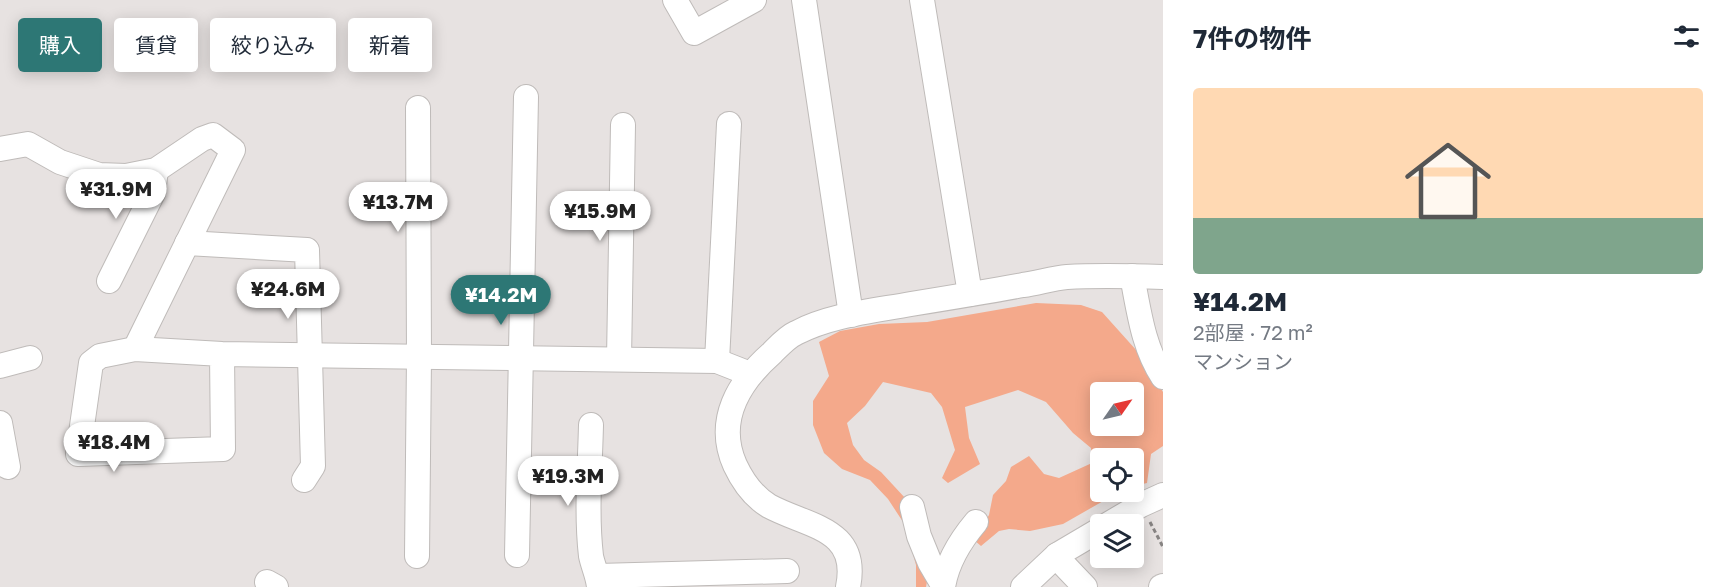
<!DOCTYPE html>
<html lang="ja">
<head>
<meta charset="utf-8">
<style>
	body { margin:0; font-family:"Golos Text","Noto Sans JP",sans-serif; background:#f6f6f7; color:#1f2937; height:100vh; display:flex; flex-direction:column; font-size:22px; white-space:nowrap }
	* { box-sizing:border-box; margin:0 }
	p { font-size:20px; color:#747a83 }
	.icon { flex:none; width:33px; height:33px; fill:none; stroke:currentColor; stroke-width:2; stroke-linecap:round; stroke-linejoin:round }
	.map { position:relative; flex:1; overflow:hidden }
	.details { display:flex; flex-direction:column; background:#fff; width:570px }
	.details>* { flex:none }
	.top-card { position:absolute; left:18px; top:18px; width:570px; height:54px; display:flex; gap:12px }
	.needle { width:39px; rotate:56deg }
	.tools { position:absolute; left:1090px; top:382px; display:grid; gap:12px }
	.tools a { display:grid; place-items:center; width:54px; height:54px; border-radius:6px; background:#fff; box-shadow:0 3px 15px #0003; font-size:30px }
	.price { position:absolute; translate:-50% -51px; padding:0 14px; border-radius:21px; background:#fff; color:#222; font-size:20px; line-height:39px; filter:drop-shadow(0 2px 3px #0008) }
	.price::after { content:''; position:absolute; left:50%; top:36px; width:18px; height:14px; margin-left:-9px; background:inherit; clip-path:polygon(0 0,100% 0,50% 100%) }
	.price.active { background:#2d7775; color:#fff }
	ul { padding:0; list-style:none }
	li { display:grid; align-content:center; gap:12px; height:318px; padding:0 30px }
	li+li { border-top:2px solid #e0e1e3 }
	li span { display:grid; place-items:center; height:186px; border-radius:6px; color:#555 }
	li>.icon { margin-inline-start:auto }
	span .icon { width:108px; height:108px; fill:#fffc; stroke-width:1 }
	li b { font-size:26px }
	h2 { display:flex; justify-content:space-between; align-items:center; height:72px; padding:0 30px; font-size:26px }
	.pill { padding:0 21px; border-radius:6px; background:#fff; box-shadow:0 3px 15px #0003; font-size:21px; line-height:54px }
	.pill.active { background:#2d7775; color:#fff }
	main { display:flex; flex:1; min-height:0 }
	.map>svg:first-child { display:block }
	.green { fill:#f4a98b; fill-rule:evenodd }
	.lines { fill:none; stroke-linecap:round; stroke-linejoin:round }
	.minor-casing { stroke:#bfbbb9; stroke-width:26 }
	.path { stroke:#878483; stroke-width:3; stroke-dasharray:4.5 3; stroke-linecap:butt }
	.minor { stroke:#fff; stroke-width:24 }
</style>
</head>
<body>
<main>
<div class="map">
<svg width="1163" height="587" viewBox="0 0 1163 587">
	<rect width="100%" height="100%" fill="#e7e2e1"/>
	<!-- green -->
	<path class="green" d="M1036,303L1081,305L1102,312L1137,351L1163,392V446L1151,454L1147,483L1134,486V459H1101V492H1119L1063,524L1030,531L1009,529L999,531L981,546L974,540L989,515L993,495L1006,481L1011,467L1029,456L1044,474L1059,478L1092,463L1091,448L1073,433L1046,402L1018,390L965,407L969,438L980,464L948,483L942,478L955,450L942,407L931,393L883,382L865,406L847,423L853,445L864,460L881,472L906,499L928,576L926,587H916V565L905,525L888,499L870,480L842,469L824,453L813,425V401L829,376L819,342L840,331L879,324L927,322ZM1101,393H1134V426H1101Z"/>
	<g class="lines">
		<!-- minor casing -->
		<g class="minor-casing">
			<g id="minor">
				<path d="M675,0L694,33L754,0"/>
				<path d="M804,0L851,315"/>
				<path d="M922,0L970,294"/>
				<path d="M0,149L28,144L60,162L99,175L126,176L156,170L202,139L213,135L233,150L135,349"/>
				<path d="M187,243L307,250L313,466L304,480"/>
				<path d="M1132,276C1139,311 1143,347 1163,377"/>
				<path d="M109,281L153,193L156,170"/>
				<path d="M222,354L223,449L78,454L91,363L100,356L135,349L222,354L717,361L750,374"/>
				<path d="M619,359L623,125"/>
				<path d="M717,361L729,124"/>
				<path d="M0,366L30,358"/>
				<path d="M0,423L8,467"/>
				<path d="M591,425C590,468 586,513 591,556C593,566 598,576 599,587"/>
				<path d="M912,507L919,536L930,563L943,585"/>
				<path d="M1107,525L1141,505L1163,495"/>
				<path d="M517,555L526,97"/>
				<path d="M1057,555L1065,566L1085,587"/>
				<path d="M417,556L419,357L418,108"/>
				<path d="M598,576L787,571"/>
				<path d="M267,582L276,587"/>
				<path d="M848,587C860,528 808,527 769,506C754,497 742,480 735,465C715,420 739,382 772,353C779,346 787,337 796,333C830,315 873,311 911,304C948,298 985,292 1023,285C1038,283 1053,278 1067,277C1099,275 1131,276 1163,277"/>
				<path d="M943,587C947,562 960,541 976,522"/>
				<path d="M1023,587L1057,555L1101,529"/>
				<path d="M1161,587L1163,586"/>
			</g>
		</g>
		<!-- path -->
		<path class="path" d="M1150,522L1163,547"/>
		<!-- minor -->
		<use href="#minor" class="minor"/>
	</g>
</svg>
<div class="tools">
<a><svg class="needle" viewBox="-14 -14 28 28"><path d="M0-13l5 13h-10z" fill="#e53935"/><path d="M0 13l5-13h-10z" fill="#747a83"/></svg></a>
<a><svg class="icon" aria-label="locate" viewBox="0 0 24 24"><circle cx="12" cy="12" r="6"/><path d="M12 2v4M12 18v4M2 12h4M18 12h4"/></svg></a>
<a><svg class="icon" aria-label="layers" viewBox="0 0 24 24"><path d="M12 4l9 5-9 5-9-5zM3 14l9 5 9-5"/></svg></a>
</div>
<b class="price" style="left:116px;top:220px">¥31.9M</b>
<b class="price" style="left:398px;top:233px">¥13.7M</b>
<b class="price" style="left:600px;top:242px">¥15.9M</b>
<b class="price" style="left:288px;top:320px">¥24.6M</b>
<b class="price active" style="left:501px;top:326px">¥14.2M</b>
<b class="price" style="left:114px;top:473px">¥18.4M</b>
<b class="price" style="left:568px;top:507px">¥19.3M</b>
<div class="top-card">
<a class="pill active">購入</a>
<a class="pill">賃貸</a>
<a class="pill">絞り込み</a>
<a class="pill">新着</a>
</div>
</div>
<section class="details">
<h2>7件の物件<svg class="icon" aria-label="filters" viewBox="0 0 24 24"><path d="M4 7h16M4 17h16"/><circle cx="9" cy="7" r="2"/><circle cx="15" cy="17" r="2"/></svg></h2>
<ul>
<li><span style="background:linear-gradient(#ffd9b3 70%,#7fa58c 0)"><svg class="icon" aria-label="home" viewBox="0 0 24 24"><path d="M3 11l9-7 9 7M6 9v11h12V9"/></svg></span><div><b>¥14.2M</b><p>2部屋 · 72 m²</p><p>マンション</p></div></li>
</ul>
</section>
</main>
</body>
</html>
